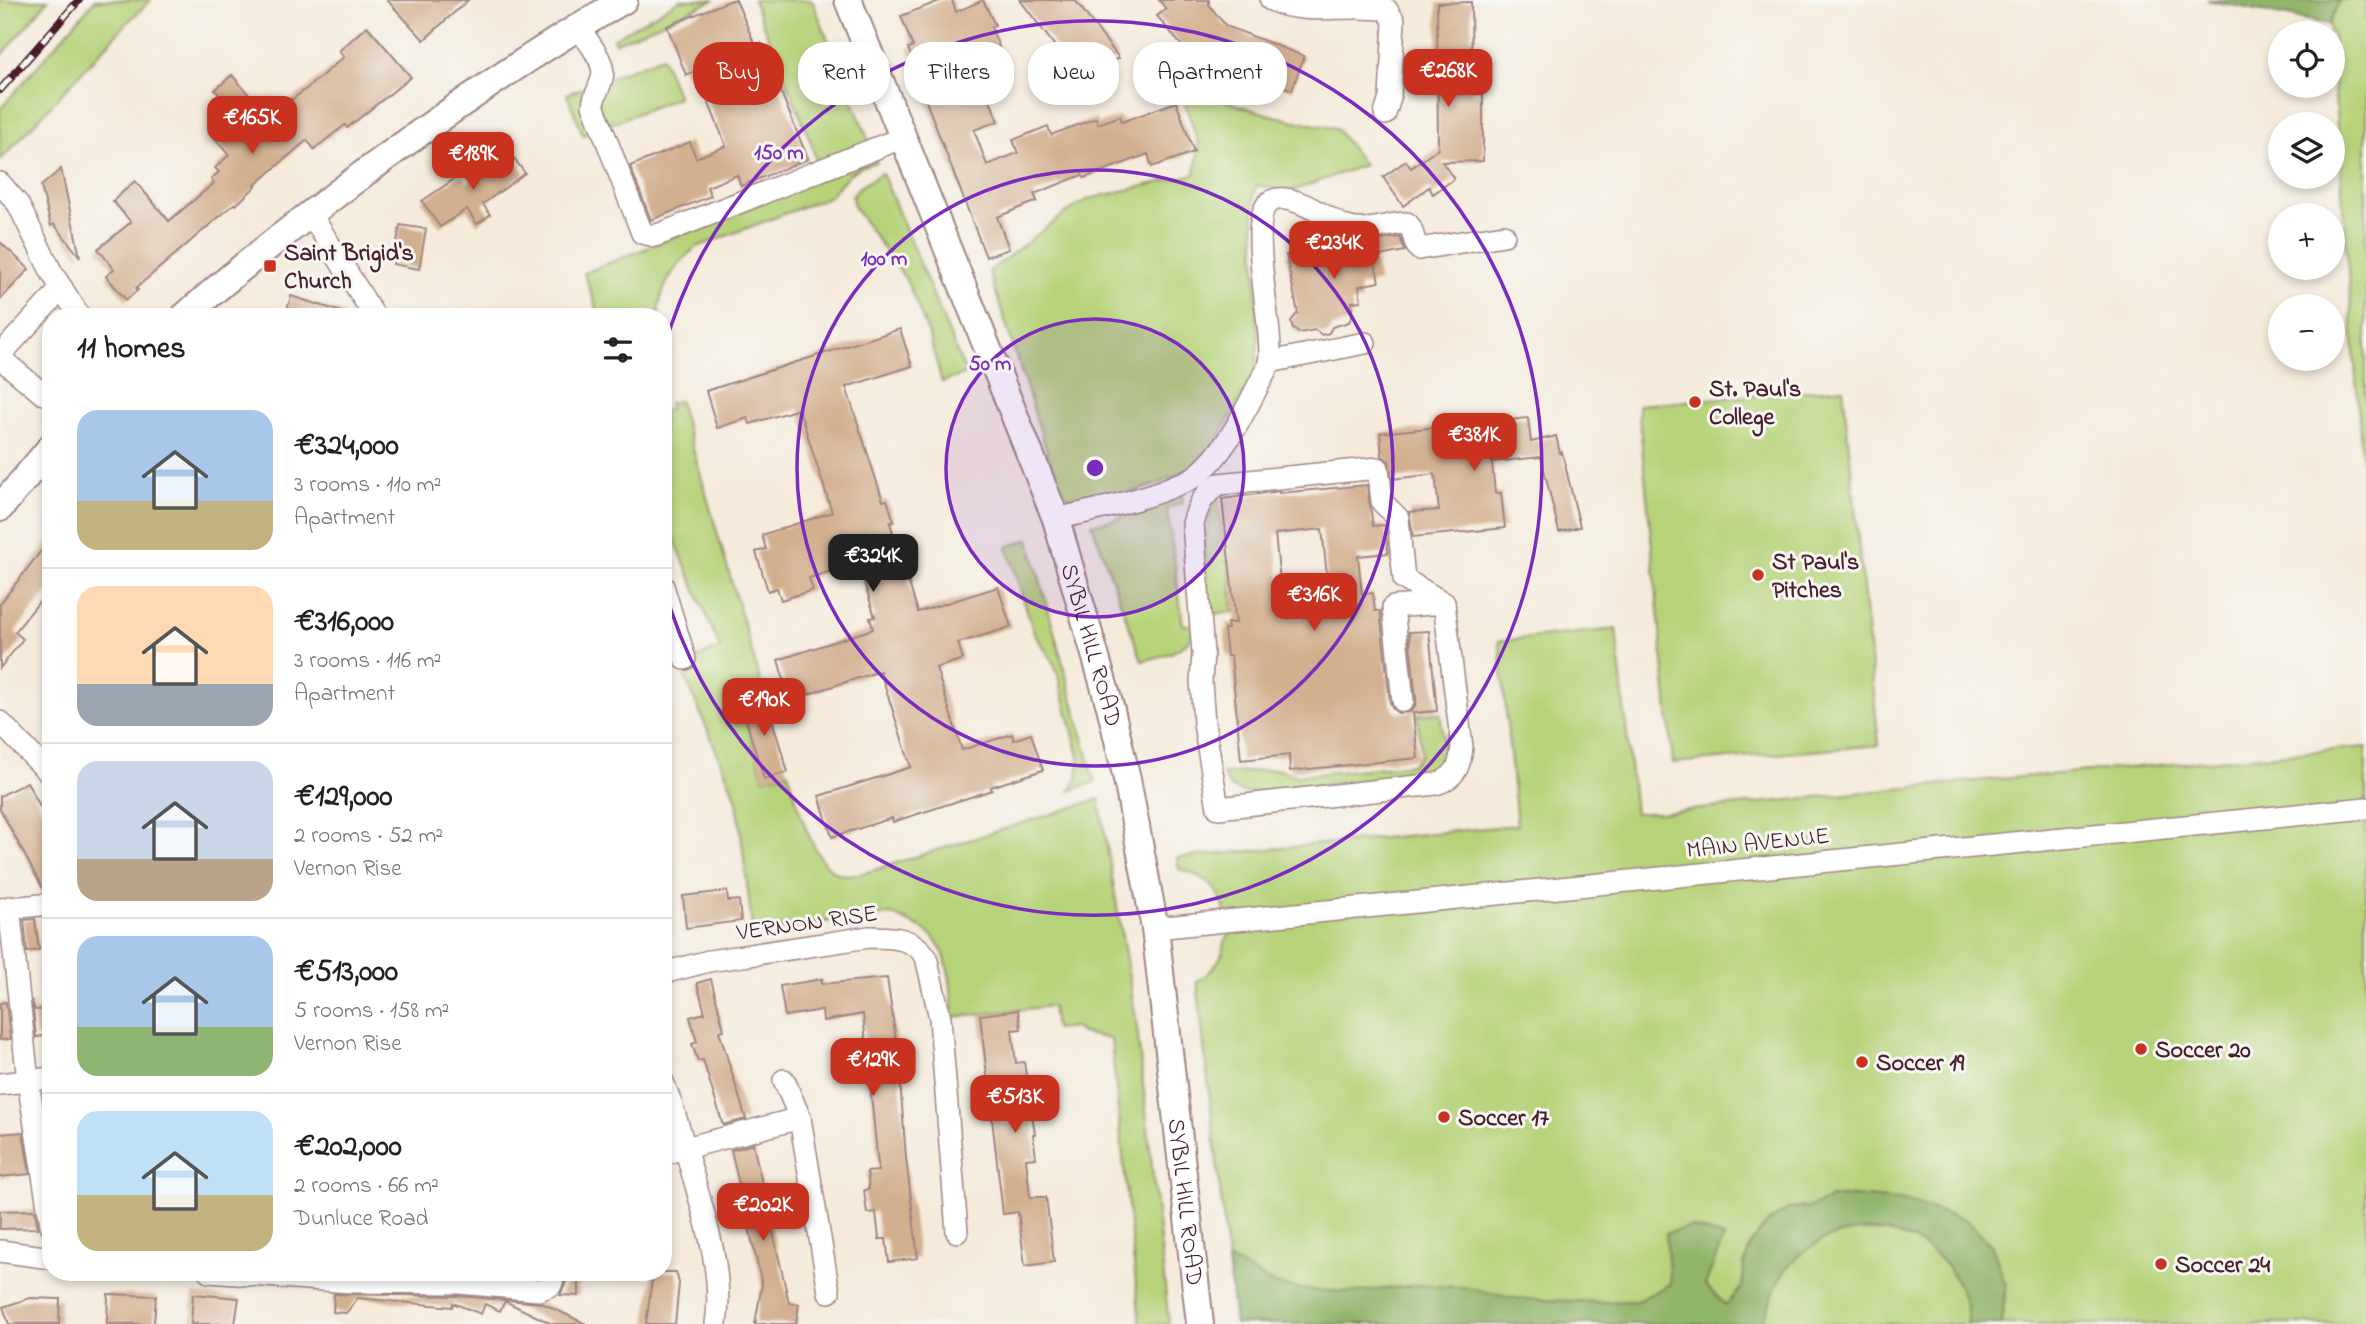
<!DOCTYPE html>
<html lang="en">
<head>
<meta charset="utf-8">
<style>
	body { margin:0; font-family:"Indie Flower",sans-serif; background:#f6f6f6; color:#222; height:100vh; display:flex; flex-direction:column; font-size:26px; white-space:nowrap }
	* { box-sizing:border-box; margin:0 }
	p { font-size:23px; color:#767676 }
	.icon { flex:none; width:38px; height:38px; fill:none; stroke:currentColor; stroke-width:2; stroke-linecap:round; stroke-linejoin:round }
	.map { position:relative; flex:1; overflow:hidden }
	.panel { position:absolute; left:42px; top:308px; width:630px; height:973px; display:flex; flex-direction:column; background:#fff; border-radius:28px; box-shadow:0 4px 10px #0003 }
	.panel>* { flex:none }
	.hud { position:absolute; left:693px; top:42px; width:665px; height:63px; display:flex; gap:14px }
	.fabs { position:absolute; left:2268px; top:21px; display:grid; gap:14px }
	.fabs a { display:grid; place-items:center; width:77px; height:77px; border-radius:50%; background:#fff; box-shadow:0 4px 10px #0003; font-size:35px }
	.price { position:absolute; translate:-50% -60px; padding:0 16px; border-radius:14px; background:#c8321e; color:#fff; font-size:23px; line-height:46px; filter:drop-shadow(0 2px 4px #0008) }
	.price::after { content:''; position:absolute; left:50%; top:42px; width:21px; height:16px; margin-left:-10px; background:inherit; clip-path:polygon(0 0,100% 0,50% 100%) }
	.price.current { background:#222; color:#fff }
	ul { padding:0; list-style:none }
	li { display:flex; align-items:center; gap:21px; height:175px; padding:0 35px }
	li+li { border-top:2px solid #e0e0e0 }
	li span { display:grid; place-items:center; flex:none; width:196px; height:140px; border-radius:21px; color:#555 }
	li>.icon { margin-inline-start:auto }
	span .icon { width:84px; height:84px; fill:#fffc; stroke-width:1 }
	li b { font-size:30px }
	h2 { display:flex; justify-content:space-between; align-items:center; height:84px; padding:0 35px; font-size:30px }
	.tag { padding:0 24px; border-radius:28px; background:#fff; box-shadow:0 4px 10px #0003; font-size:24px; line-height:63px }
	.tag.current { background:#c8321e; color:#fff }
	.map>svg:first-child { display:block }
	.green { fill:#b7d37a; stroke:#807952; stroke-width:2 }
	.forest { fill:#91b56a; stroke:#6e6a4a; stroke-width:2 }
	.building { fill:#d2af8e; fill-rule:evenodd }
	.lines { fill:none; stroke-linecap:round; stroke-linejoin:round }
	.minor-casing { stroke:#a08583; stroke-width:24 }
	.major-casing { stroke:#a08583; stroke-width:30 }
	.minor { stroke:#fff; stroke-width:21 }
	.major { stroke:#fff; stroke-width:26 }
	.rail-casing { stroke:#4a1f2b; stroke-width:8 }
	.rail { stroke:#f6f6f2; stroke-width:5; stroke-dasharray:16; stroke-linecap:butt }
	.ring { fill:none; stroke:#7b2cbf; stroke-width:3.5 }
	.poi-dot { fill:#c8321e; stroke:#f6f6f2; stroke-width:2.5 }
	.labels { text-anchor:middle; stroke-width:6; stroke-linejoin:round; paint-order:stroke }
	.poi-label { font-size:24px; font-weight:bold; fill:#4a1f2b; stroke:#f6f6f2; text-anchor:start }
	.street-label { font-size:24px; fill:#4a1f2b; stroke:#f6f6f2 }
	.centre { fill:#7b2cbf; stroke:#f6f6f2; stroke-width:3.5 }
	.ring-label { font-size:21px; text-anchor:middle; font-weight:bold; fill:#7b2cbf; stroke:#f6f6f2; stroke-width:6; stroke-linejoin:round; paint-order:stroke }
</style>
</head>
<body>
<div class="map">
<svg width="2366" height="1324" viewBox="0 0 2366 1324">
	<rect width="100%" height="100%" fill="#f6f6f2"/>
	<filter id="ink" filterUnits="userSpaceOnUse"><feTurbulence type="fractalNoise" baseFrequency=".0143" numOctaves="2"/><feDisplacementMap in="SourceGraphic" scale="14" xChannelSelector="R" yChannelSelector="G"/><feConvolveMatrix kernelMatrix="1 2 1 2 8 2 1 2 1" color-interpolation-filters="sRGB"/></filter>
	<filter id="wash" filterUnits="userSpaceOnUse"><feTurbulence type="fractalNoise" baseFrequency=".00686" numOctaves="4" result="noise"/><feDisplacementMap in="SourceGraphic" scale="28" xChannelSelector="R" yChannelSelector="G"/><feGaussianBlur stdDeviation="1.57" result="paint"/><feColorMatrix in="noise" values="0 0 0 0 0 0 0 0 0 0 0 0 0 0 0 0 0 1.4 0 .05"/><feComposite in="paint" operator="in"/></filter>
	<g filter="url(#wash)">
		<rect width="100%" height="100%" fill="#f5ebdb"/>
		<!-- green -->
		<g class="green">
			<path d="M0,0H48L0,58Z"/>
			<path d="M95,0H151L124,26L0,161V109Z"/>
			<path d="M680,0H714L615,43L613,39Z"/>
			<path d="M753,0H812L870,144L817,165L811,142Z"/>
			<path d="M2207,0H2366V476L2361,445L2333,72V33H2330L2329,24Z"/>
			<path d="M662,57L678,97L583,135L567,94Z"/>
			<path d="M1195,89C1241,108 1287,122 1336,128L1364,165L1289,192L1257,185L1254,194V214L1258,339L1256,369L1217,442L1191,468L1158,484L1090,506L1060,492L989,271L1067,212L1089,199L1195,174L1199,144L1184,100Z"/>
			<path d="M875,157L877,162L863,166L849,174L829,197L697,247C675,263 659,289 658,317H600L584,273Z"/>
			<path d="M882,173L966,374L942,382L928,332L907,281L854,207L852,197L858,188Z"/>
			<path d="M1843,388L1879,745L1673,763L1638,405Z"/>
			<path d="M679,401L765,697L741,705L764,779L788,772C796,798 811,861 837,873C846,877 856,874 864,873L1099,799L1136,1019L1169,1324H1140L1111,1039L1081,1033L1074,1027L1055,1029L1052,1006L954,1017L950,979L944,954L933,937L919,927L893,915L854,917L753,934L737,800L680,665L720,648L663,512V411L670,409L669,403Z"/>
			<path d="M1218,493L1225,561H1229L1233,612L1210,614L1203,551L1213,498Z"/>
			<path d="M1182,495L1183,503L1167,508L1183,625H1194L1195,629C1185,653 1165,655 1142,661L1092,524C1108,521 1126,519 1137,507Z"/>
			<path d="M1029,539L1095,782L1070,791L1078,777L1079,756L1058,675L1052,660L1034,633L1007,547Z"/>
			<path d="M1616,629L1635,813H1661L1965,782L2366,747V1324H1235L1197,982C1213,970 1224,959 1225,939L1229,936C1224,898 1219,880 1179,869L1177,858L1517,825L1499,641Z"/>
			<path d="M1440,713C1443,736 1450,759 1429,774L1247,793C1236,791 1225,786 1224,774L1279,769L1296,776L1412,764L1421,755L1418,715Z"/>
		</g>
		<!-- forest -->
		<g class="forest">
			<path d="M2207,0H2340L2329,24Z"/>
			<path d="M1855,1196L1908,1201L1966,1220L1992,1246L2000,1269L2006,1286L2001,1324H1968C1964,1236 1860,1202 1796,1258C1778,1274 1770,1302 1762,1324H1235L1228,1259L1275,1284L1308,1290L1357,1292L1418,1285L1463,1287L1522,1299L1599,1302L1637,1301L1670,1284L1666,1233L1691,1227L1724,1237L1705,1285L1726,1305L1742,1287L1744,1265L1751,1243L1767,1223L1788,1209L1810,1207L1832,1198Z"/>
		</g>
		<g id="blocks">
			<!-- building -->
			<g class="building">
				<path d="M387,0H468L424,40Z"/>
				<path d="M732,0H736L755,45L761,43L808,159L741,186L737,175L707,187L711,196L651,220L630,166L690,142L696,158L726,146L696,71L686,75L667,26Z"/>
				<path d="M942,0H952L956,12L983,0L995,25L991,27L1001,52L985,58L989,67L979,71L998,121L974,130L987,165L1018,153L1013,140L1048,126L1051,135L1096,118L1098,124L1120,116L1122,122L1176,102L1194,152L1152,167L1148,154L1084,178L1082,175L1034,194L1037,201L997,217L1009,249L986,257L921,88L923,87L908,48L913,47L901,16Z"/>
				<path d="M1020,0H1075L1119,58L1096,67L1093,63L1077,75Z"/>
				<path d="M1159,0H1209V5L1226,26L1304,56L1292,90L1238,69V68L1201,51L1198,56L1182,46L1157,16L1166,9Z"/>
				<path d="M1471,2L1472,94H1483V161L1442,162L1454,179L1433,194L1429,187L1403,206L1383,177L1406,161L1411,168L1438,149L1437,3Z"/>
				<path d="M367,26L411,77L347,128L345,125L314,149L307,140L255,185L256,186L236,205L234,204L136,288L138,290L126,300L106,276L114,269L98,249L131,222L113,201L135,181L169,221L214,183L211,179L219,172L215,168L229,155L215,139L238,116L215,90L232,75L268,117L306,89L344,57L339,51Z"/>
				<path d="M509,152L525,173L483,204L490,215L477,224L467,209L440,227L422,201L462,174L468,183Z"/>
				<path d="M61,169L80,257L54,224L51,226L41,186Z"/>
				<path d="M400,225L426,229L419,269L393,264Z"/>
				<path d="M1400,237L1405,251L1374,257L1379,282L1359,286L1361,301L1352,302V316L1349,322L1332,327L1329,333L1322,335L1315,330L1299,333L1293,329L1291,321L1298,313L1286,255L1344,240L1368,242Z"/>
				<path d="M0,242L29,269L0,300Z"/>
				<path d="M291,296L345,313V317H285Z"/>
				<path d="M900,329L912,366L846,387L883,501L887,500L894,521L890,523L918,612L998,587L1011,627L958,643L963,659L936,668L962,750L1012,734L1014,740L1031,734L1043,770L991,787L992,790L893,822L892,818L832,837L819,796L911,767L880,671L790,700L778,660L873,629L870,618L875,617L858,563L809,578L813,590L781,600L777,588L768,591L756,552L766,549L762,535L832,512L799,409L750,424L748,418L717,428L706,391Z"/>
				<path d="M1528,418L1531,442L1556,436L1560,453L1562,452L1580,527L1559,532L1541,457L1492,462L1495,493H1501L1505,528L1413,537L1409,512L1439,510L1435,474L1392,479L1389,461L1382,456L1380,433Z"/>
				<path d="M1367,485L1373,526L1385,525L1388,553L1358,556L1362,594L1373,593L1375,611H1380L1390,702L1393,709L1398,713L1410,712L1415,707L1416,700L1409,632L1429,631L1437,711L1413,713L1418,758L1290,771L1289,755L1241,760L1231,656H1227L1224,629H1228L1227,623H1236L1222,499L1279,491V493ZM1322,529L1331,614L1284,619L1275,534Z"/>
				<path d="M51,538V587L15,632L23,639L0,668V604Z"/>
				<path d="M765,697L788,772L764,779L741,704Z"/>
				<path d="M27,782L51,827V891H44L0,809V796Z"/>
				<path d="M727,891L728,901L739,900L741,921L686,928L683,896Z"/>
				<path d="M35,919L39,950L27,952L24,920Z"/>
				<path d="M887,978L898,1054L906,1158L918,1258L889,1262L886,1239H879L876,1212L867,1213L864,1190L869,1189L867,1172L878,1171V1165L863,1014L823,1021L822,1010L785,1016L780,986L822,979V984Z"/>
				<path d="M711,979L724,1030L719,1031L746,1119L723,1125L703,1060L698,1061L692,1044L697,1042L690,1017L705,1013L697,983Z"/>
				<path d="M32,1000L35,1010L51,1009V1035L36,1037Z"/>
				<path d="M6,1002L10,1039L0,1040V1003Z"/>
				<path d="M1018,1010L1021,1029L1012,1030L1016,1063L1024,1062L1035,1134H1033L1036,1158L1026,1159L1030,1197H1046L1054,1262L1025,1266L1018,1212L1003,1214L980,1015Z"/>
				<path d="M23,1132L30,1174L0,1177V1134Z"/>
				<path d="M753,1144L789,1303L799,1304L796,1324H755L762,1284L731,1150Z"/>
				<path d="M35,1210L38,1228L0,1229V1211Z"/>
				<path d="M653,1272H676L679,1283L675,1324H646Z"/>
				<path d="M579,1275V1296L560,1295L568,1277Z"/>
				<path d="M108,1294L156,1296L154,1324H107Z"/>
				<path d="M193,1294L239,1298L235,1324H191Z"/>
				<path d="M334,1294L458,1296L542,1303L586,1324H552L505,1301L500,1311L485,1304L481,1314L453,1303L452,1307L358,1298L346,1313L333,1312Z"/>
				<path d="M30,1298L60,1299L59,1324H9L3,1307Z"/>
			</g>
		</g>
	</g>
	<g filter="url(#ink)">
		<use href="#blocks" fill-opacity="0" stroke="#a08583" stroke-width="2"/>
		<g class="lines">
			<!-- minor casing -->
			<g class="minor-casing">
				<g id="minor">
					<path d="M1271,0C1306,17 1350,3 1387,10L1394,21L1390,98L1385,114"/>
					<path d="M579,28C587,41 607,62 602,78C600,88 594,95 593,105L642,233L655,236L904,137"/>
					<path d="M0,183L18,204L52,273L80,317"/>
					<path d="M310,213L375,317"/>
					<path d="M0,355L62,288"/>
					<path d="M0,358L43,394"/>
					<path d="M1269,362L1365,343"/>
					<path d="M1378,468L1382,502L1398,518L1404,579L1444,603L1462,747C1460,767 1455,778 1436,784L1218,808L1204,723L1201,681L1203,654L1193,524C1198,505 1203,495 1219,484Z"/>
					<path d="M1056,519C1094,510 1132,503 1169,488C1177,484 1187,482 1194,477C1222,458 1245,412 1260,382C1263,376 1268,369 1269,363C1276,335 1244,215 1271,201C1292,191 1326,218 1344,226C1365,235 1386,223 1407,223C1415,230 1412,241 1419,249L1504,235"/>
					<path d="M663,586L685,659"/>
					<path d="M1403,701L1393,607L1444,603"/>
					<path d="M0,722L51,775"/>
					<path d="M9,907L28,1081L51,1225"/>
					<path d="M0,909L51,904"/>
					<path d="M1155,928L2366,808"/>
					<path d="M663,973L709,961L869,937C892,937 913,937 926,957L940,1018L957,1232"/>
					<path d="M784,1080L800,1118L829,1292"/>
					<path d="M663,1082C674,1109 682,1137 690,1165C704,1215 724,1272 716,1324"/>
					<path d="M0,1084L51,1078"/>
					<path d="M663,1154L800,1118"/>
					<path d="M0,1251L51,1258"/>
					<path d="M209,1272L351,1282L459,1283L539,1290L551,1285L556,1272"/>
				</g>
			</g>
			<!-- major casing -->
			<g class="major-casing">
				<g id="major">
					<path id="s1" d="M848,0L1056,519L1111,710L1127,779L1155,928L1200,1324"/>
					<path d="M184,317C241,266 302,220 363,174C447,112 533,52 624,0"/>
					<path d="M0,508L51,447"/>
				</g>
			</g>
			<!-- minor -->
			<use href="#minor" class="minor"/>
			<!-- major -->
			<use href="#major" class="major"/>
			<!-- rail casing -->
			<g class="rail-casing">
				<path id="rail" d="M0,90L79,0"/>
			</g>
			<!-- rail -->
			<use href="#rail" class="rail"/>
		</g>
	</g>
	<!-- distance rings -->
	<circle cx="1095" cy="468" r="149" fill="#7b2cbf" fill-opacity=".12"/>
	<g class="ring">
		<circle cx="1095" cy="468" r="149"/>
		<circle cx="1095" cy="468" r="298"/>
		<path d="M664 349A447 447 0 1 1 664 587"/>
	</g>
	<!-- markers -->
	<g class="poi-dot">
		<rect x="263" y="259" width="14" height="14" rx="3.5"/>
		<circle cx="1695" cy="402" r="7"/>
		<circle cx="1758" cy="575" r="7"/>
		<circle cx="2141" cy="1049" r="7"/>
		<circle cx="1862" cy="1062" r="7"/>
		<circle cx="1444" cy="1117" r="7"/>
		<circle cx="2161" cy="1264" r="7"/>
	</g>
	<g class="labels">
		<!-- poi labels -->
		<g class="poi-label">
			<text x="284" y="260">Saint Brigid's<tspan x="284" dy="28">Church</tspan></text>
			<text x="1709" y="396">St. Paul's<tspan x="1709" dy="28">College</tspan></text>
			<text x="1772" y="569">St Paul's<tspan x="1772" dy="28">Pitches</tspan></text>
			<text x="2155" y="1057">Soccer 20</text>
			<text x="1876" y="1070">Soccer 19</text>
			<text x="1458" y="1125">Soccer 17</text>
			<text x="2175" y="1272">Soccer 24</text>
		</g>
		<!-- street labels -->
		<g class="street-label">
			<text dy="8" stroke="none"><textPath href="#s1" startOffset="690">SYBIL HILL ROAD</textPath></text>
			<text transform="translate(1758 842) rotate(-6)" y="8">MAIN AVENUE</text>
			<text transform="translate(807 922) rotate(-8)" y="8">VERNON RISE</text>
			<text dy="8" stroke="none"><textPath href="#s1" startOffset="1256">SYBIL HILL ROAD</textPath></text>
		</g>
	</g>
	<circle cx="1095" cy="468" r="10" class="centre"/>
	<g class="ring-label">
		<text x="779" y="159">150 m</text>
		<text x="884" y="265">100 m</text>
		<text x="990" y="370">50 m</text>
	</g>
</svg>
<div class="fabs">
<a><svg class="icon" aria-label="locate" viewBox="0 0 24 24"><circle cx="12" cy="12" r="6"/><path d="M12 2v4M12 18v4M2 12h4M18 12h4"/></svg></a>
<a><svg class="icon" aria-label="layers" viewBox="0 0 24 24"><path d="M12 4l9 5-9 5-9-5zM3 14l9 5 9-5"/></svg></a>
<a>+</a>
<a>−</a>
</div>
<b class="price" style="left:1448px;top:109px">€268K</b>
<b class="price" style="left:252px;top:156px">€165K</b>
<b class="price" style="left:473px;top:192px">€189K</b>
<b class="price" style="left:1334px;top:281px">€234K</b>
<b class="price" style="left:1474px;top:473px">€381K</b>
<b class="price current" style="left:873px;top:594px">€324K</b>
<b class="price" style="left:1314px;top:633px">€316K</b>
<b class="price" style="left:764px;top:738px">€190K</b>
<b class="price" style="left:873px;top:1098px">€129K</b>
<b class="price" style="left:1015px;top:1135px">€513K</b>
<b class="price" style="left:763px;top:1243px">€202K</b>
<div class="hud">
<a class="tag current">Buy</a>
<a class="tag">Rent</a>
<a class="tag">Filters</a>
<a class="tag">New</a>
<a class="tag">Apartment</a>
</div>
<section class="panel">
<h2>11 homes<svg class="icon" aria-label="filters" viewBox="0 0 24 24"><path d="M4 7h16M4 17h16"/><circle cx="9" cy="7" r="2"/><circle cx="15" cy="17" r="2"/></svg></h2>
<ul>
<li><span style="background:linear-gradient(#a9c7e8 65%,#c2b280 0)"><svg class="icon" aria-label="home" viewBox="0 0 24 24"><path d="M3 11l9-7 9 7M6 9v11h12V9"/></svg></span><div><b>€324,000</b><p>3 rooms · 110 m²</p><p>Apartment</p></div></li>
<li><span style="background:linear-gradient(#ffd9b3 70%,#9aa5b1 0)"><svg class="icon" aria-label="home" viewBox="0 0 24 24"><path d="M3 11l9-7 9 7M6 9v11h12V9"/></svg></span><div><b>€316,000</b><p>3 rooms · 116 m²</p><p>Apartment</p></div></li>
<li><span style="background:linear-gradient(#c9d6e8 70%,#b9a48a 0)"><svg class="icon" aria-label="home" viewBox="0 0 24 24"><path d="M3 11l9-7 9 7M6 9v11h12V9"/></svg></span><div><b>€129,000</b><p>2 rooms · 52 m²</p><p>Vernon Rise</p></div></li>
<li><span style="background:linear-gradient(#a9c7e8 65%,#8fb573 0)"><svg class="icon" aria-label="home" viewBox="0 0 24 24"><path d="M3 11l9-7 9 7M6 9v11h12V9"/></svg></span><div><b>€513,000</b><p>5 rooms · 158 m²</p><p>Vernon Rise</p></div></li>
<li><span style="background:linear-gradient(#bfe0f5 60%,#c2b280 0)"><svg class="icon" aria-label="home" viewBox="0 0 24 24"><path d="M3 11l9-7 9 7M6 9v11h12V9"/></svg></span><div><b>€202,000</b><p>2 rooms · 66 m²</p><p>Dunluce Road</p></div></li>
</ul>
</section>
</div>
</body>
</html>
